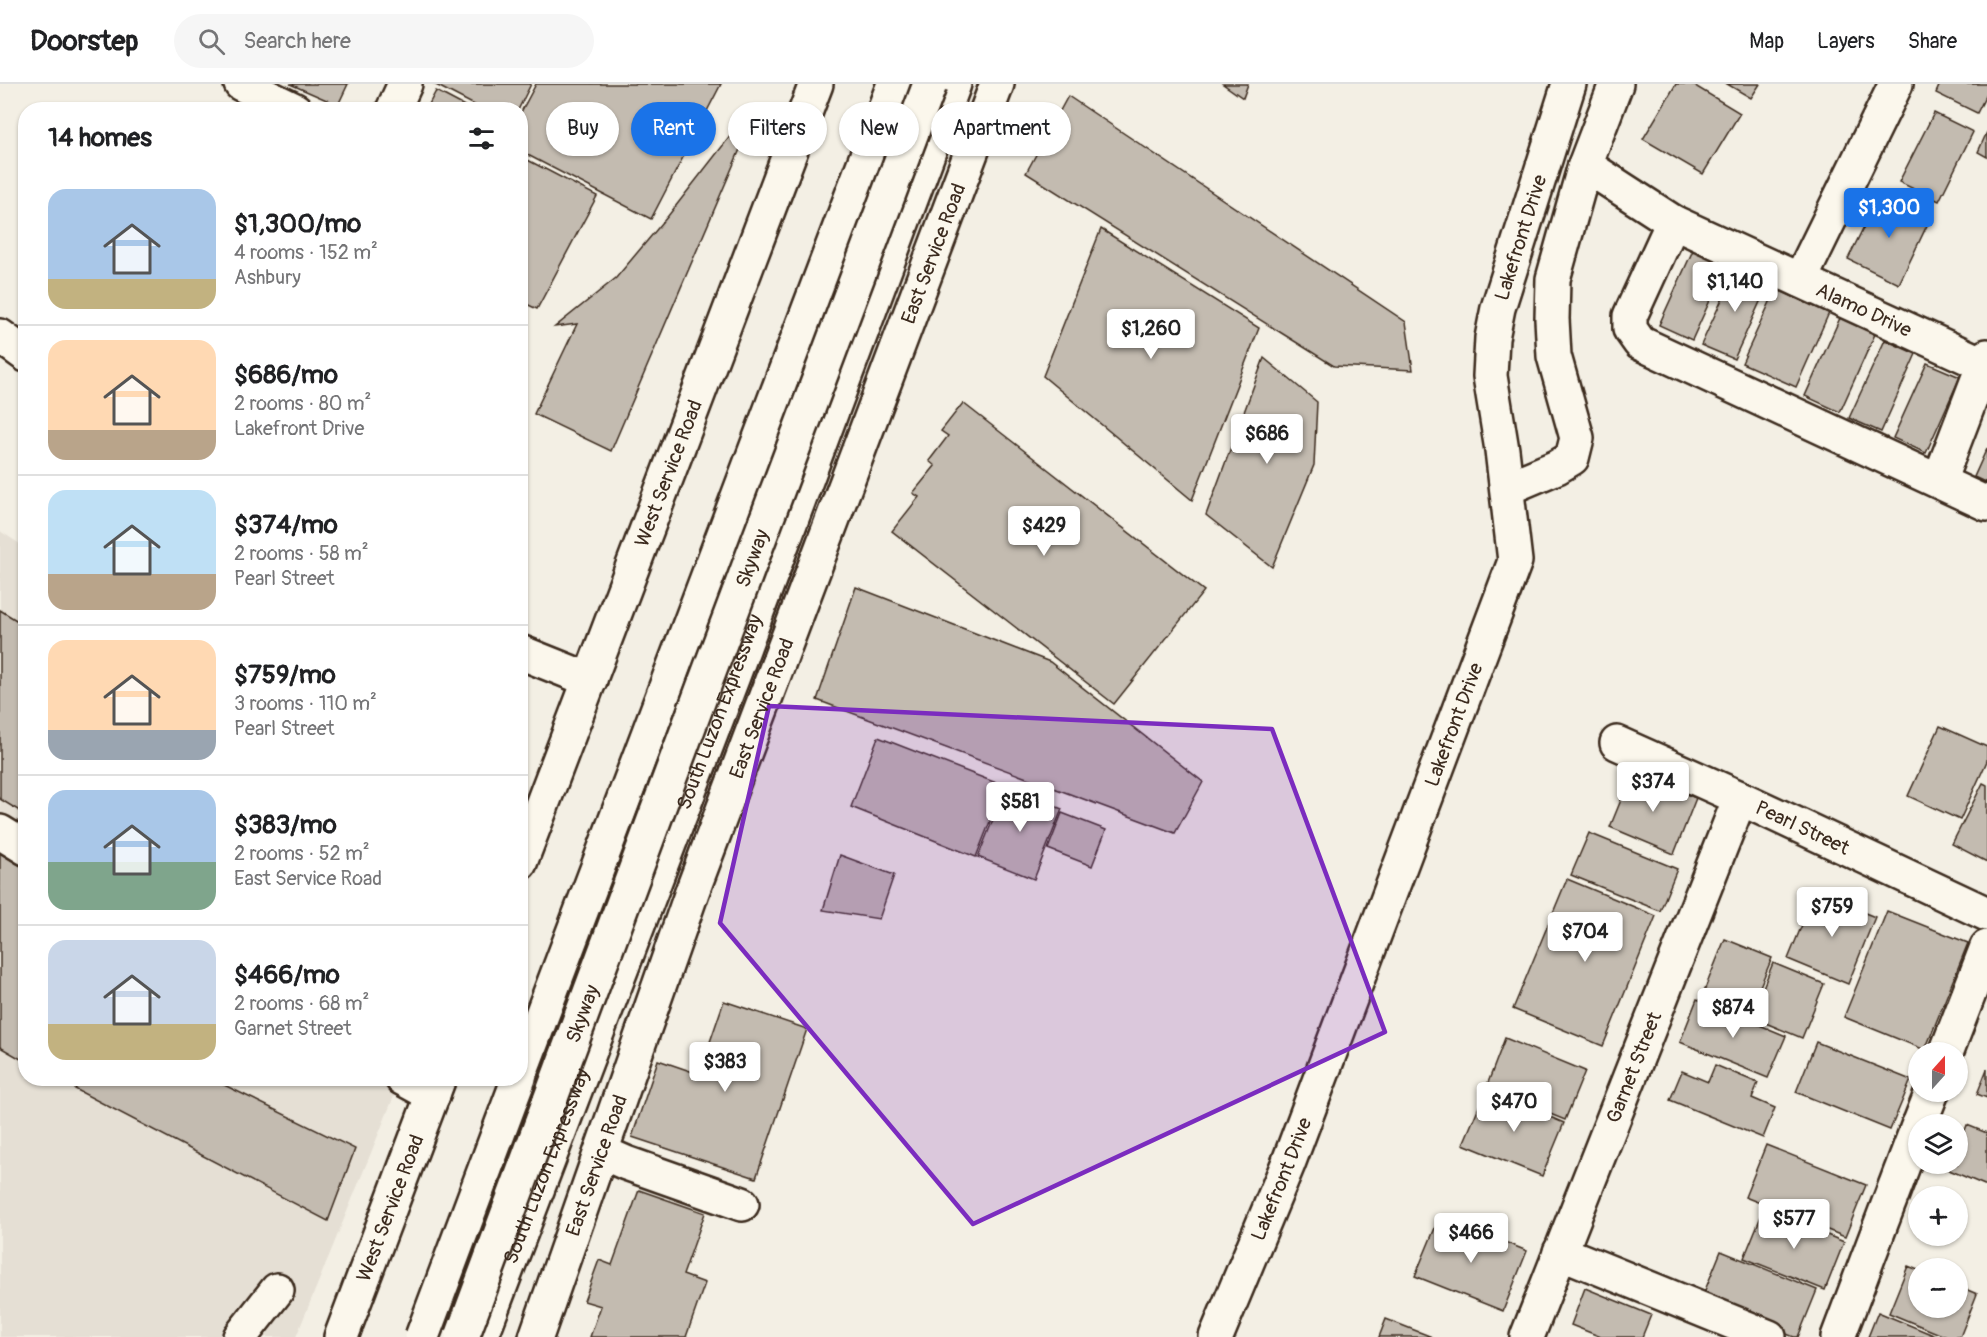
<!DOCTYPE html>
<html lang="en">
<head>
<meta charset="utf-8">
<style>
	body { margin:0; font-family:Pangolin,sans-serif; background:#f6f6f6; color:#202124; height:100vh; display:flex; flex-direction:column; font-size:22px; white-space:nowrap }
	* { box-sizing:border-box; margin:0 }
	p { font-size:20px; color:#757577 }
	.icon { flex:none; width:33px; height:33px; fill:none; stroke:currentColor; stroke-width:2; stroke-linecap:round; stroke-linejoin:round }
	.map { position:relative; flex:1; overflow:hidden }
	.details { position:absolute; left:18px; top:18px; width:510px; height:984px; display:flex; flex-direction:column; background:#fff; border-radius:24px; box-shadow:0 2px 4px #0004 }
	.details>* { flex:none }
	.banner { position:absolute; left:546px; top:18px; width:570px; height:54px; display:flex; gap:12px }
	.needle { width:39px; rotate:21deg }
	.buttons { position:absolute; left:1908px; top:958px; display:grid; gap:12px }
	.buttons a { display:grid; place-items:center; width:60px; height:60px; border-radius:50%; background:#fff; box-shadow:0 2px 4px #0004; font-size:30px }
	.price { position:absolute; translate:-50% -51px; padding:0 14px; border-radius:6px; background:#fff; color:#222; font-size:20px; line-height:39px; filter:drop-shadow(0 2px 3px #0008) }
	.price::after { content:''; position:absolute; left:50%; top:36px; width:18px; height:14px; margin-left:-9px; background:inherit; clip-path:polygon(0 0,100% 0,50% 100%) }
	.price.selected { background:#1a73e8; color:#fff }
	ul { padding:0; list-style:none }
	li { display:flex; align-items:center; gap:18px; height:150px; padding:0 30px }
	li+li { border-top:2px solid #e0e0e0 }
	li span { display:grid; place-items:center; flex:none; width:168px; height:120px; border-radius:18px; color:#555 }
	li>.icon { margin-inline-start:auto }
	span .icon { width:72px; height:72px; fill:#fffc; stroke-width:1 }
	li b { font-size:26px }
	h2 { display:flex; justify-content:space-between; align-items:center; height:72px; padding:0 30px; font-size:26px }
	.tag { padding:0 21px; border-radius:27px; background:#fff; box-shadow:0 2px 4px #0004; font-size:21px; line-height:54px }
	.tag.selected { background:#1a73e8; color:#fff }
	header { display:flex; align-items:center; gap:36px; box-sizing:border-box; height:84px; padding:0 30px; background:#fff; border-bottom:2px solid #e0e0e0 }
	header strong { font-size:28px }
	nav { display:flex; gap:33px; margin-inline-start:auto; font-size:21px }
	.search { width:420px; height:54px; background:#f6f6f6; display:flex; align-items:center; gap:15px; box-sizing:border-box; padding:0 21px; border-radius:33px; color:#757577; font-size:22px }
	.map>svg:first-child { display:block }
	.built { fill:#e5dfd4 }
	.building { fill:#c3bbb0; stroke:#3b2a1e; stroke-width:1.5 }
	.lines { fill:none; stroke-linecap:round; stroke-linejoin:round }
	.minor-casing { stroke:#3b2a1e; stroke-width:38 }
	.major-casing { stroke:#3b2a1e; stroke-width:38 }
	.highway-casing { stroke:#3b2a1e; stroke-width:38 }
	.minor { stroke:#fbf7ec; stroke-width:33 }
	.major { stroke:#fbf7ec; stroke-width:33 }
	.highway { stroke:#fbf7ec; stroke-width:33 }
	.highway-bridge-casing { stroke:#3b2a1e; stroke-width:38; stroke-linecap:butt }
	.highway-bridge { stroke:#fbf7ec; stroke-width:33 }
	.marked { fill:#7b2cbf; fill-opacity:0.2; stroke:#7b2cbf; stroke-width:4.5; stroke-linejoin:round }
	.labels { text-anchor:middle; stroke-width:6; stroke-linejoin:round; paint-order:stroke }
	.street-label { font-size:20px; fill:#3b2a1e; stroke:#fbf7ec }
</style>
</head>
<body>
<header>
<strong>Doorstep</strong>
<div class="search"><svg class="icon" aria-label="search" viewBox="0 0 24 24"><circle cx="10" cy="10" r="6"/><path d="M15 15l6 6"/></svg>Search here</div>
<nav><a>Map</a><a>Layers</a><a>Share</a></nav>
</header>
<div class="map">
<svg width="1987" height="1253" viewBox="0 0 1987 1253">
	<rect width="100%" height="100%" fill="#f3efe4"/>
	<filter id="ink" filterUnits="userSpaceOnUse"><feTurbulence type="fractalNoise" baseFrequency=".0167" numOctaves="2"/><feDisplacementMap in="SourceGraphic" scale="12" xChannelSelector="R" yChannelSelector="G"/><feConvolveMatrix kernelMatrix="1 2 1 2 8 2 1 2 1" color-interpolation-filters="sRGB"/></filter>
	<g filter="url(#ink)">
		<!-- built -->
		<path class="built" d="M0,447L26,464V994L401,995L296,1253H0Z"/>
		<!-- building -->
		<g class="building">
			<path d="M290,0H348L338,21Z"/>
			<path d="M434,0H531L518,26H484Z"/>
			<path d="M536,0H721L651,135L520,67V30Z"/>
			<path d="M1223,0H1248L1243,14Z"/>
			<path d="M1676,0H1692L1740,29L1703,90L1643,55Z"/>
			<path d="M1727,0H1760L1751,14Z"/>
			<path d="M1940,0H1987V9L1977,29L1936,9Z"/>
			<path d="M436,7L472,26H426Z"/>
			<path d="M1068,12L1406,238L1413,286L1334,282L1026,89Z"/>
			<path d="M1934,29L1973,48L1939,117L1899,98Z"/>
			<path d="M735,46L747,49L611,367L534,330L577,240L555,243L616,194L668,132Z"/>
			<path d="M1987,48V73L1978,68Z"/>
			<path d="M520,72L597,112L537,225L520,217Z"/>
			<path d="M1880,110L1930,135L1899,200L1848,175Z"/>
			<path d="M1101,145L1259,244L1192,416L1043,292Z"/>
			<path d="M1694,164L1727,179L1692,256L1659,241Z"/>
			<path d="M1737,183L1769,198L1734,275L1701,261Z"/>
			<path d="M1776,205L1829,229L1796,303L1742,279Z"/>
			<path d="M1840,234L1875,250L1840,328L1805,312Z"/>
			<path d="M1885,256L1916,270L1881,348L1849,334Z"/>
			<path d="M1264,274L1317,318L1314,381L1272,483L1206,431Z"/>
			<path d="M1927,279L1960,293L1926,369L1893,354Z"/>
			<path d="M963,319L1204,507L1114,620L892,447L919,413L913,409L935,382L929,377L948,352L941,347Z"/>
			<path d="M1987,364V399L1974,393Z"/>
			<path d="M856,503L1050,578L1203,698L1175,749L817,616Z"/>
			<path d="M0,526L26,542V731L0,715Z"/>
			<path d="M1940,642L1987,663V677L1960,736L1908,712Z"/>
			<path d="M878,653L1004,702L976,773L851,723Z"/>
			<path d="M1632,689L1696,714L1674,770L1610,743Z"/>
			<path d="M1983,699L1987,701V778L1952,760Z"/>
			<path d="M1006,703L1062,725L1034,795L978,773Z"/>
			<path d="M1062,729L1106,746L1092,782L1048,765Z"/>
			<path d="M1589,749L1677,785L1660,827L1571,791Z"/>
			<path d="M0,769L26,785V978L0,963Z"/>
			<path d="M840,771L894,791L879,835L823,826Z"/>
			<path d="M1567,795L1656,832L1603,962L1513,925Z"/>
			<path d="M1815,809L1875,833L1848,900L1788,875Z"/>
			<path d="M1887,827L1968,859L1925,966L1844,933Z"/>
			<path d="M1725,855L1772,874L1750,926L1704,907Z"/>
			<path d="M1773,879L1824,900L1802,954L1751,933Z"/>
			<path d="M1697,915L1786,952L1768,994L1680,958Z"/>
			<path d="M724,917L807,945L756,1094L632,1053L658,976L699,990Z"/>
			<path d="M1505,954L1585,987L1565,1036L1486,1004Z"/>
			<path d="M1816,958L1911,996L1890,1046L1796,1008Z"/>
			<path d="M1715,981L1758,999L1752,1014L1775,1024L1763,1054L1670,1016L1682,987L1708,998Z"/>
			<path d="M1987,985V1014L1977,1010Z"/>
			<path d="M83,994H210L355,1065L328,1137L75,1005Z"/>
			<path d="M1486,1006L1564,1039L1542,1092L1463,1060Z"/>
			<path d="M1967,1041L1987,1049V1102L1949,1086L1951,1080H1958V1065Z"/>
			<path d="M1766,1061L1866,1101L1845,1153L1745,1113Z"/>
			<path d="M639,1106L705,1129L683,1191L705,1199L686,1253H590L601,1222L584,1217L599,1176L612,1181Z"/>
			<path d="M1764,1125L1844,1158L1825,1206L1744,1174Z"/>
			<path d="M1440,1132L1527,1167L1503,1227L1415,1192Z"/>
			<path d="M1721,1167L1817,1206L1798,1253H1794L1701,1216Z"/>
			<path d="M1908,1182L1918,1186V1224H1958V1202L1977,1210L1960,1253H1947L1889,1229Z"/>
			<path d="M1585,1204L1651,1231L1642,1253H1601L1571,1241Z"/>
			<path d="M1878,1228L1938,1253H1868Z"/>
			<path d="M1386,1235L1432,1253H1379Z"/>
		</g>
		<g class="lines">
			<!-- minor casing -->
			<g class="minor-casing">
				<g id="minor">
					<path d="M241,0L295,26"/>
					<path d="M393,26L405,0"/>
					<path id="s1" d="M1585,81L1673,138L1987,282"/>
					<path d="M1673,138L1630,232V245L1640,259L1987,420"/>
					<path d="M1800,196L1896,0"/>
					<path d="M0,252L26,271"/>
					<path d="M1939,397L1987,272"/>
					<path d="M1507,404L1557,383L1572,374L1577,354L1554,272L1552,235L1553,195L1585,81L1616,0"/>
					<path d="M520,568L590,596"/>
					<path id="s2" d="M1617,659L1740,714L1987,830"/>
					<path d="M0,748L26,764"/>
					<path d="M1946,969L1987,863"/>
					<path d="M402,994L433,1011"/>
					<path d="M1919,1041L1932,1008"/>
					<path d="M601,1068L626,1079L742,1120"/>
					<path d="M1560,1168L1769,1253"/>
					<path d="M240,1253L277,1206"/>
					<path id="s3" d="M1216,1253L1288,1080L1515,477L1502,366L1490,292L1492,254L1498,224L1569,0"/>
					<path id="s4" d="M1527,1253L1740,714"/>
					<path d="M1838,1253L1918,1042"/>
				</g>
			</g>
			<!-- major casing -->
			<g class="major-casing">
				<g id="major">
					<path id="s5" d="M520,779L816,0"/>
					<path id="s6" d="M341,1253L439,994"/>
					<path id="s7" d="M536,1253L692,808L997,0"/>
				</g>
			</g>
			<!-- highway casing -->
			<g class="highway-casing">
				<g id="highway">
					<path d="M520,989L894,0"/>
					<path id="s8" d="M481,1253L733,592L954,0"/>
				</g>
			</g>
			<!-- minor -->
			<use href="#minor" class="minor"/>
			<!-- major -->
			<use href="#major" class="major"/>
			<!-- highway -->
			<use href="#highway" class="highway"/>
			<!-- highway-bridge casing -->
			<g class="highway-bridge-casing">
				<g id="highway-bridge">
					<path d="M422,1253L519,994"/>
					<path id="s9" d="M462,1253L705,599L930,0"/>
				</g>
			</g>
			<!-- highway-bridge -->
			<use href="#highway-bridge" class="highway-bridge"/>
		</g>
	</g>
	<!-- marked area -->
	<path class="marked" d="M769,622L1272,645L1385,948L973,1140L720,839Z"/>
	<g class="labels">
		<!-- street labels -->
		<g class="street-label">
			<text dy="7" stroke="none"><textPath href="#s3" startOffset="1161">Lakefront Drive</textPath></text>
			<text dy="7" stroke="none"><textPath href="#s7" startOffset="1154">East Service Road</textPath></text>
			<text dy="7" stroke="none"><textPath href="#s1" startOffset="315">Alamo Drive</textPath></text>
			<text dy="7" stroke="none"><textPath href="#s5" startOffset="417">West Service Road</textPath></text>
			<text dy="7" stroke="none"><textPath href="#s9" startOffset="831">Skyway</textPath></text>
			<text dy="7" stroke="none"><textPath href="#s7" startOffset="668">East Service Road</textPath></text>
			<text dy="7" stroke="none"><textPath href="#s8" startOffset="669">South Luzon Expressway</textPath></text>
			<text dy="7" stroke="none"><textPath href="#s3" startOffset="657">Lakefront Drive</textPath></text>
			<text dy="7" stroke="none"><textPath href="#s2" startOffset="204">Pearl Street</textPath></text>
			<text dy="7" stroke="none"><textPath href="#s9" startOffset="345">Skyway</textPath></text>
			<text dy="7" stroke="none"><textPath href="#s4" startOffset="290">Garnet Street</textPath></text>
			<text dy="7" stroke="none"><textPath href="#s8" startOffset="183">South Luzon Expressway</textPath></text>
			<text dy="7" stroke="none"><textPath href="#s7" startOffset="182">East Service Road</textPath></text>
			<text dy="7" stroke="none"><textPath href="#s3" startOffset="171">Lakefront Drive</textPath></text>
			<text dy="7" stroke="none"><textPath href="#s6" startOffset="138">West Service Road</textPath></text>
		</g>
	</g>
</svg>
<div class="buttons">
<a><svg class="needle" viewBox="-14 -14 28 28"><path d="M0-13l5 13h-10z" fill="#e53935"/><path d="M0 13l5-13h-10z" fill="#757577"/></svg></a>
<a><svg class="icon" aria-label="layers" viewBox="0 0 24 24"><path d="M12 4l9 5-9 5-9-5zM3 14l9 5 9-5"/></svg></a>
<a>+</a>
<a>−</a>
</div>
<b class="price selected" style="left:1889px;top:155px">$1,300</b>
<b class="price" style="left:1735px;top:229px">$1,140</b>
<b class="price" style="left:1151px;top:276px">$1,260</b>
<b class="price" style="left:1267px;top:381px">$686</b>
<b class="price" style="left:1044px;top:473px">$429</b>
<b class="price" style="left:1653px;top:729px">$374</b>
<b class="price" style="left:1020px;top:749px">$581</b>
<b class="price" style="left:1832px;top:854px">$759</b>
<b class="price" style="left:1585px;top:879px">$704</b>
<b class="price" style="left:1733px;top:955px">$874</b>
<b class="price" style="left:725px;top:1009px">$383</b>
<b class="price" style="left:1514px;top:1049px">$470</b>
<b class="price" style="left:1794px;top:1166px">$577</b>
<b class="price" style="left:1471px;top:1180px">$466</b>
<div class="banner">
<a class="tag">Buy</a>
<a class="tag selected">Rent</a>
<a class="tag">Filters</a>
<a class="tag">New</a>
<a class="tag">Apartment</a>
</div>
<section class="details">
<h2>14 homes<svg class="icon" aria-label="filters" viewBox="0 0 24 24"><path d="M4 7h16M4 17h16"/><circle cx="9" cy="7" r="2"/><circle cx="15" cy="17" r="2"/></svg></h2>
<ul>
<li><span style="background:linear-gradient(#a9c7e8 75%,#c2b280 0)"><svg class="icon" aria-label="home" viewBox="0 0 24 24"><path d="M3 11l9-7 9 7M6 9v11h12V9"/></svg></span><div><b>$1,300/mo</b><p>4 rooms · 152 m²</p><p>Ashbury</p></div></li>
<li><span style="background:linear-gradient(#ffd9b3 75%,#b9a48a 0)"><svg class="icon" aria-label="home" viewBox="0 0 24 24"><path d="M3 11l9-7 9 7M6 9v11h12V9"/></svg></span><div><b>$686/mo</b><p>2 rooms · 80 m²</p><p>Lakefront Drive</p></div></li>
<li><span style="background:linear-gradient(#bfe0f5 70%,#b9a48a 0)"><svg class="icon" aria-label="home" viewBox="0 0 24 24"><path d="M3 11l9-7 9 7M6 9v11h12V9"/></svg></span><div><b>$374/mo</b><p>2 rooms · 58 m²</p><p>Pearl Street</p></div></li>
<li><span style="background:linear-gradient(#ffd9b3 75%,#9aa5b1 0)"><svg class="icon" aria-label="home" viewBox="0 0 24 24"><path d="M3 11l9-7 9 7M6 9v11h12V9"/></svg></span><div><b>$759/mo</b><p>3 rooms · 110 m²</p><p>Pearl Street</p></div></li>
<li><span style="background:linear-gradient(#a9c7e8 60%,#7fa58c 0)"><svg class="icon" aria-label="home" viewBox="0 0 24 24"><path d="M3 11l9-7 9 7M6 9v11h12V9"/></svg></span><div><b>$383/mo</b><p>2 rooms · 52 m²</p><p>East Service Road</p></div></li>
<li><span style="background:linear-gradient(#c9d6e8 70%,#c2b280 0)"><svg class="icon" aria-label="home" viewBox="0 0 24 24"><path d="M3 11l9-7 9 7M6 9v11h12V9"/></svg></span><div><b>$466/mo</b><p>2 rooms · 68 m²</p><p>Garnet Street</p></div></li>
</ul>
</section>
</div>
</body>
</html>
